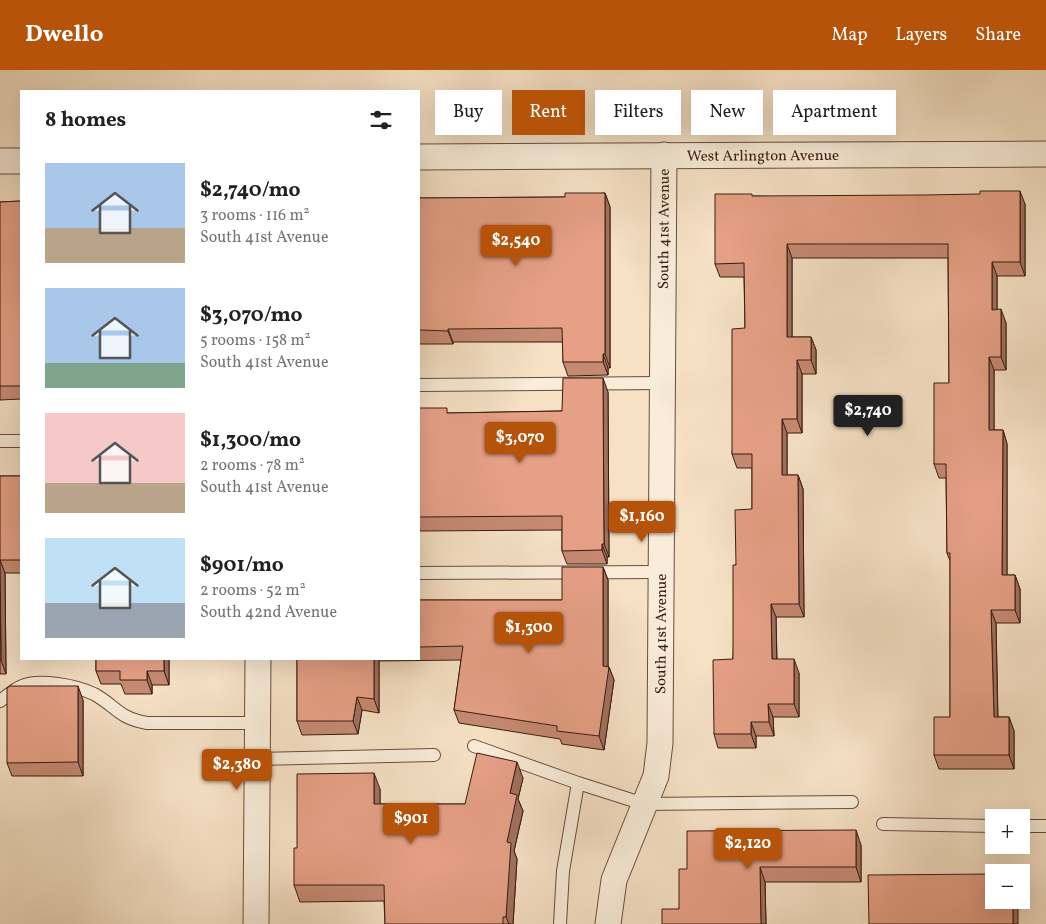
<!DOCTYPE html>
<html lang="en">
<head>
<meta charset="utf-8">
<style>
	body { margin:0; font-family:Vollkorn,serif; background:#f2f2f2; color:#202124; height:100vh; display:flex; flex-direction:column; font-size:19px; white-space:nowrap }
	* { box-sizing:border-box; margin:0 }
	p { font-size:16px; color:#757577 }
	.icon { flex:none; width:28px; height:28px; fill:none; stroke:currentColor; stroke-width:2; stroke-linecap:round; stroke-linejoin:round }
	.map { position:relative; flex:1; overflow:hidden }
	.details { position:absolute; left:20px; top:20px; width:400px; height:570px; display:flex; flex-direction:column; background:#fff; border-radius:0px; box-shadow:0 5px 20px #0002 }
	.details>* { flex:none }
	.banner { position:absolute; left:435px; top:20px; width:475px; height:45px; display:flex; gap:10px }
	.fabs { position:absolute; left:985px; top:739px; display:grid; gap:10px }
	.fabs a { display:grid; place-items:center; width:45px; height:45px; border-radius:0px; background:#fff; box-shadow:0 5px 20px #0002; font-size:25px }
	.price { position:absolute; translate:-50% -42px; padding:0 11px; border-radius:5px; background:#b45309; color:#fff; font-size:16px; line-height:32px; filter:drop-shadow(0 1px 2px #0008) }
	.price::after { content:''; position:absolute; left:50%; top:30px; width:15px; height:11px; margin-left:-8px; background:inherit; clip-path:polygon(0 0,100% 0,50% 100%) }
	.price.selected { background:#222; color:#fff }
	ul { padding:0; list-style:none }
	li { display:flex; align-items:center; gap:15px; height:125px; padding:0 25px }
	li span { display:grid; place-items:center; flex:none; width:140px; height:100px; border-radius:0px; color:#555 }
	li>.icon { margin-inline-start:auto }
	span .icon { width:60px; height:60px; fill:#fffc; stroke-width:1 }
	li b { font-size:21px }
	h2 { display:flex; justify-content:space-between; align-items:center; height:60px; padding:0 25px; font-size:21px }
	.pill { padding:0 18px; border-radius:0px; background:#fff; box-shadow:0 5px 20px #0002; font-size:18px; line-height:45px }
	.pill.selected { background:#b45309; color:#fff }
	header { display:flex; align-items:center; gap:30px; box-sizing:border-box; height:70px; padding:0 25px; background:#b45309; color:#fff }
	header strong { font-size:24px }
	nav { display:flex; gap:28px; margin-inline-start:auto; font-size:18px }
	.map>svg:first-child { display:block }
	.lines { fill:none; stroke-linecap:round; stroke-linejoin:round }
	.lane-casing { stroke:#684d3d; stroke-width:14 }
	.street-casing { stroke:#684d3d; stroke-width:27 }
	.lane { stroke:#f9ecd9; stroke-width:12 }
	.street { stroke:#f9ecd9; stroke-width:25 }
	.wall { fill:#c68a73; stroke:#381c10 }
	.shaded-wall { fill:#a1705e; stroke:#381c10 }
	.building { fill:#e6a086; stroke:#381c10 }
	.labels { text-anchor:middle; stroke-width:5; stroke-linejoin:round; paint-order:stroke }
	.street-label { font-size:15px; fill:#381c10; stroke:#f9ecd9 }
</style>
</head>
<body>
<header>
<strong>Dwello</strong>
<nav><a>Map</a><a>Layers</a><a>Share</a></nav>
</header>
<div class="map">
<svg width="1046" height="854" viewBox="0 0 1046 854">
	<rect width="100%" height="100%" fill="#f6e1c5"/>
	<filter id="stains"><feTurbulence type="fractalNoise" baseFrequency=".004" numOctaves="4"/><feColorMatrix values="0 0 0 0 .2 0 0 0 0 .09 0 0 0 0 .02 0 0 0 .5 -.17"/></filter>
	<radialGradient id="worn" r=".72"><stop offset=".6" stop-color="#630" stop-opacity="0"/><stop offset="1" stop-color="#630" stop-opacity=".3"/></radialGradient>
	<g class="lines">
		<!-- lane casing -->
		<g class="lane-casing">
			<g id="lane">
				<path d="M419,315L662,313"/>
				<path d="M0,371H21"/>
				<path d="M419,503L661,502"/>
				<path d="M0,631C7,626 14,619 22,616C39,608 77,616 94,624C116,636 118,648 147,653H258"/>
				<path d="M474,676L578,713L644,734L852,732"/>
				<path d="M257,689L434,685"/>
				<path d="M883,754L994,756"/>
				<path d="M1021,756H1046"/>
				<path d="M560,854L563,801L578,713"/>
			</g>
		</g>
		<!-- street casing -->
		<g class="street-casing">
			<g id="street">
				<path id="s1" d="M419,87L1046,84"/>
				<path d="M0,91H21"/>
				<path d="M256,854L258,589"/>
				<path id="s2" d="M608,854L614,810L656,706L660,673L664,85"/>
			</g>
		</g>
		<!-- lane -->
		<use href="#lane" class="lane"/>
		<!-- street -->
		<use href="#street" class="street"/>
	</g>
	<!-- wall -->
	<g class="wall">
		<path d="M605,123L610,137V298H608V305L568,306L563,292V272H453V274H419V128L565,127Z"/>
		<path d="M753,126L1025,134V206H997V239L1006,253V300H994V360H1003L1007,374V505H1015L1020,519V553H996L998,647H1009L1014,661V699H939L934,685L950,647V491L947,483L946,408H939L934,394L949,313L948,188H792V267H811L816,280V304H802V363H787V405H798L803,419L804,547H776L777,589L799,603V647H773L774,666H756V678H718L714,664L733,589L736,495L752,439V398H737L732,384L745,258L744,207H720L715,194Z"/>
		<path d="M21,131V329L0,330V132Z"/>
		<path d="M608,322L609,487H607V494H567L562,481V460L419,461V338L449,343L562,341Z"/>
		<path d="M0,406H21V503H5L6,604H0Z"/>
		<path d="M603,497L608,510V596L609,597L614,610L604,680L562,674L560,669L459,653L454,640L461,590L379,591V643L362,640L358,664L302,665L297,651V589H419V530H562Z"/>
		<path d="M96,589H169V615H152V624H125L121,614H101L96,601Z"/>
		<path d="M83,630V706H12L7,693Z"/>
		<path d="M523,708L518,729L523,741L514,781L517,789L513,854H385L384,831L300,832L294,815L380,719V734H465Z"/>
		<path d="M861,775V812H765L766,854H662L679,839L687,799Z"/>
	</g>
	<!-- shaded-wall -->
	<g class="shaded-wall">
		<path d="M1020,121L1025,134V206L1020,192Z"/>
		<path d="M605,123L610,137V298L605,284Z"/>
		<path d="M787,174L792,188V280L787,267Z"/>
		<path d="M992,192L997,206V253L992,240Z"/>
		<path d="M1001,239L1006,253V300L1001,287Z"/>
		<path d="M448,259L453,272V274L448,261Z"/>
		<path d="M811,267L816,280V304L811,290Z"/>
		<path d="M603,284L608,298V305L603,292Z"/>
		<path d="M989,287L994,300V374L989,360Z"/>
		<path d="M797,290L802,304V363L797,349Z"/>
		<path d="M603,308L608,322L609,487L604,474Z"/>
		<path d="M782,349L787,363V419L782,405Z"/>
		<path d="M1003,360L1007,374V519L1002,505Z"/>
		<path d="M798,405L803,419L804,547L799,534Z"/>
		<path d="M602,474L607,487V494L602,480Z"/>
		<path d="M0,490L5,503L6,604L1,590Z"/>
		<path d="M603,497L608,510V602L609,597L614,610L604,680L599,666L603,596Z"/>
		<path d="M1015,505L1020,519V553L1015,540Z"/>
		<path d="M771,534L776,547L777,603L772,589Z"/>
		<path d="M991,540L996,553L998,661L994,647Z"/>
		<path d="M164,589H169V615L164,601Z"/>
		<path d="M374,589H378L379,591V643L374,629Z"/>
		<path d="M794,589L799,603V647L794,634Z"/>
		<path d="M147,601L152,615V624L147,610Z"/>
		<path d="M78,616L83,630V706L78,692Z"/>
		<path d="M357,627L362,640L358,664L353,651Z"/>
		<path d="M768,634L773,647L774,666L769,652Z"/>
		<path d="M1009,647L1014,661V699L1009,685Z"/>
		<path d="M751,652L756,666V678L751,664Z"/>
		<path d="M517,692L523,708L518,729L523,741L514,781L517,789L513,854H509L506,847L507,772L510,723Z"/>
		<path d="M374,703L380,719V751L374,734Z"/>
		<path d="M856,760L861,775V812L856,797Z"/>
		<path d="M760,797L765,812L766,854H761Z"/>
		<rect x="1013" y="830" width="5" height="24"/>
	</g>
	<!-- building -->
	<g class="building">
		<path d="M980,121H1020V192H992V240L1001,239V287H989V360H1003L1002,505H1015V540H991L994,647H1009V685H934V647H950V483H947L946,394H934V313H949L948,174H787V267H811V290H797V349H782V405H798L799,534H771L772,589H794V634H768L769,652H751V664H714L713,590L733,589V495H736L735,440L752,439V384H732V259L745,258L744,193L715,194V124H752V126L924,125L980,124Z"/>
		<path d="M565,123H605V284H603V292H563L562,258L448,259V261L419,260V128L565,127Z"/>
		<path d="M21,131V316H0V132Z"/>
		<path d="M563,308H603L604,474H602V480L562,481V446L419,447V338H447V343L562,341Z"/>
		<rect x="0" y="406" width="21" height="84"/>
		<path d="M562,497H603V596L609,597L599,666L557,661V656L454,640L463,576L419,577V530H562Z"/>
		<path d="M0,522L1,590H0Z"/>
		<path d="M96,589H164V601H147V610H120V601H96Z"/>
		<path d="M297,589H374V629L357,627L353,651H297Z"/>
		<path d="M10,616H78V692L7,693V618Z"/>
		<path d="M477,683L517,692L510,723L517,725L507,772L511,773L506,847H503V854H385L384,815H294V778H297V704L374,703V734H465Z"/>
		<path d="M856,760V797H760L761,854H662V839H679V799H687V761Z"/>
		<path d="M994,804V830H1013V854H869L868,805Z"/>
	</g>
	<g class="labels">
		<!-- street labels -->
		<g class="street-label">
			<text dy="5" stroke="none"><textPath href="#s1" startOffset="344">West Arlington Avenue</textPath></text>
			<text dy="5" stroke="none"><textPath href="#s2" startOffset="704">South 41st Avenue</textPath></text>
			<text dy="5" stroke="none"><textPath href="#s2" startOffset="299">South 41st Avenue</textPath></text>
		</g>
	</g>
	<rect width="100%" height="100%" filter="url(#stains)"/>
	<rect width="100%" height="100%" fill="url(#worn)"/>
</svg>
<div class="fabs">
<a>+</a>
<a>−</a>
</div>
<b class="price" style="left:516px;top:197px">$2,540</b>
<b class="price selected" style="left:868px;top:367px">$2,740</b>
<b class="price" style="left:520px;top:394px">$3,070</b>
<b class="price" style="left:642px;top:473px">$1,160</b>
<b class="price" style="left:529px;top:584px">$1,300</b>
<b class="price" style="left:237px;top:721px">$2,380</b>
<b class="price" style="left:411px;top:775px">$901</b>
<b class="price" style="left:748px;top:800px">$2,120</b>
<div class="banner">
<a class="pill">Buy</a>
<a class="pill selected">Rent</a>
<a class="pill">Filters</a>
<a class="pill">New</a>
<a class="pill">Apartment</a>
</div>
<section class="details">
<h2>8 homes<svg class="icon" aria-label="filters" viewBox="0 0 24 24"><path d="M4 7h16M4 17h16"/><circle cx="9" cy="7" r="2"/><circle cx="15" cy="17" r="2"/></svg></h2>
<ul>
<li><span style="background:linear-gradient(#a9c7e8 65%,#b9a48a 0)"><svg class="icon" aria-label="home" viewBox="0 0 24 24"><path d="M3 11l9-7 9 7M6 9v11h12V9"/></svg></span><div><b>$2,740/mo</b><p>3 rooms · 116 m²</p><p>South 41st Avenue</p></div></li>
<li><span style="background:linear-gradient(#a9c7e8 75%,#7fa58c 0)"><svg class="icon" aria-label="home" viewBox="0 0 24 24"><path d="M3 11l9-7 9 7M6 9v11h12V9"/></svg></span><div><b>$3,070/mo</b><p>5 rooms · 158 m²</p><p>South 41st Avenue</p></div></li>
<li><span style="background:linear-gradient(#f6c9c9 70%,#b9a48a 0)"><svg class="icon" aria-label="home" viewBox="0 0 24 24"><path d="M3 11l9-7 9 7M6 9v11h12V9"/></svg></span><div><b>$1,300/mo</b><p>2 rooms · 78 m²</p><p>South 41st Avenue</p></div></li>
<li><span style="background:linear-gradient(#bfe0f5 65%,#9aa5b1 0)"><svg class="icon" aria-label="home" viewBox="0 0 24 24"><path d="M3 11l9-7 9 7M6 9v11h12V9"/></svg></span><div><b>$901/mo</b><p>2 rooms · 52 m²</p><p>South 42nd Avenue</p></div></li>
</ul>
</section>
</div>
</body>
</html>
